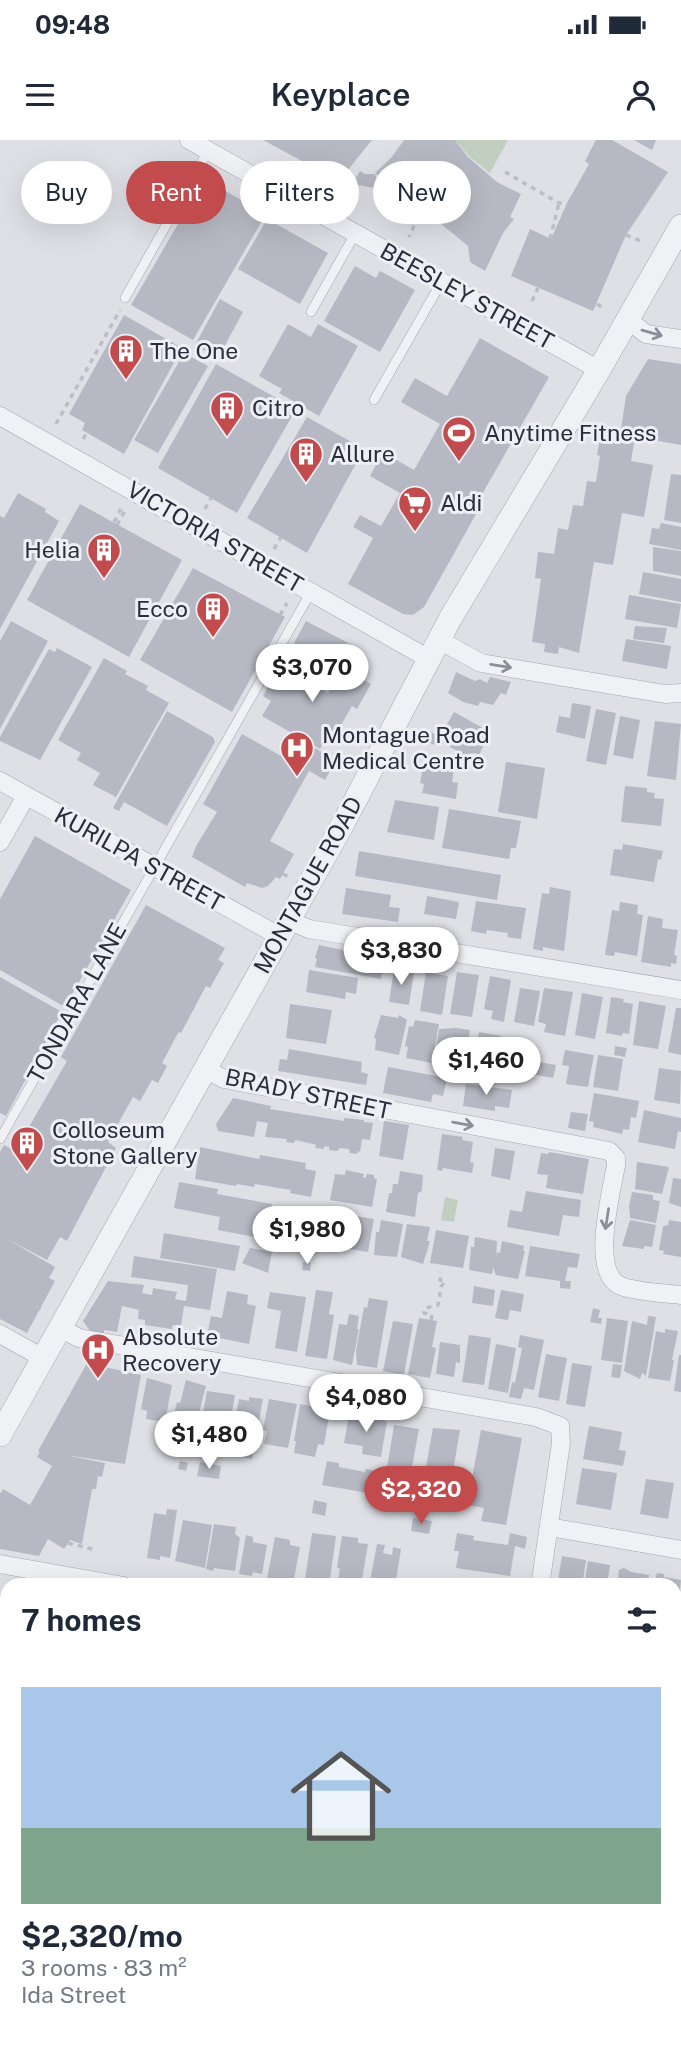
<!DOCTYPE html>
<html lang="en">
<head>
<meta charset="utf-8">
<style>
	body { margin:0; font-family:"Public Sans",sans-serif; background:#f2f2f3; color:#1f2937; height:100vh; display:flex; flex-direction:column; font-size:26px; white-space:nowrap }
	* { box-sizing:border-box; margin:0 }
	p { font-size:23px; color:#747a83 }
	.icon { flex:none; width:38px; height:38px; fill:none; stroke:currentColor; stroke-width:2; stroke-linecap:round; stroke-linejoin:round }
	.map { position:relative; flex:1; overflow:hidden }
	.drawer { position:absolute; left:0px; top:1438px; width:682px; height:471px; display:flex; flex-direction:column; background:#fff; border-radius:21px 21px 0 0; box-shadow:0 7px 28px #0002 }
	.drawer>* { flex:none }
	.top-card { position:absolute; left:21px; top:21px; width:640px; height:63px; display:flex; gap:14px }
	.price { position:absolute; translate:-50% -60px; padding:0 16px; border-radius:24px; background:#fff; color:#222; font-size:23px; line-height:46px; filter:drop-shadow(0 2px 4px #0008) }
	.price::after { content:''; position:absolute; left:50%; top:42px; width:21px; height:16px; margin-left:-10px; background:inherit; clip-path:polygon(0 0,100% 0,50% 100%) }
	.price.current { background:#c24c4d; color:#fff }
	ul { padding:0; list-style:none }
	li { display:grid; align-content:center; gap:14px; height:371px; padding:0 21px }
	li+li { border-top:2px solid #e0e1e3 }
	li span { display:grid; place-items:center; height:217px; border-radius:0px; color:#555 }
	li>.icon { margin-inline-start:auto }
	span .icon { width:126px; height:126px; fill:#fffc; stroke-width:1 }
	li b { font-size:30px }
	h2 { display:flex; justify-content:space-between; align-items:center; height:84px; padding:0 21px; font-size:30px }
	.chip { padding:0 24px; border-radius:32px; background:#fff; box-shadow:0 7px 28px #0002; font-size:24px; line-height:63px }
	.chip.current { background:#c24c4d; color:#fff }
	.status { display:flex; justify-content:space-between; align-items:center; height:49px; padding:0 35px; background:#fff; direction:ltr }
	.status svg { height:19px; fill:currentColor }
	header { display:flex; justify-content:space-between; align-items:center; height:91px; padding:0 21px; background:#fff; font-size:32px; font-weight:600 }
	.map>svg:first-child { display:block }
	.green { fill:#c1cfc0 }
	.building { fill:#b6b9c3 }
	.lines { fill:none; stroke-linecap:round; stroke-linejoin:round }
	.service-casing { stroke:#a4a7b0; stroke-width:10 }
	.minor-casing { stroke:#a4a7b0; stroke-width:19 }
	.tertiary-casing { stroke:#a4a7b0; stroke-width:24 }
	.path { stroke:#bcbec5; stroke-width:3.5; stroke-dasharray:5 5; stroke-linecap:butt }
	.service { stroke:#f0f1f5; stroke-width:9 }
	.minor { stroke:#f0f1f5; stroke-width:18 }
	.tertiary { stroke:#f0f1f5; stroke-width:23 }
	.oneway { stroke:#8c8f98 }
	.labels { text-anchor:middle; stroke-width:6; stroke-linejoin:round; paint-order:stroke }
	.street-label { font-size:23px; fill:#292d3c; stroke:#edeff4 }
	.poi-label { font-size:23px; fill:#292d3c; stroke:#edeff4; text-anchor:start }
</style>
</head>
<body>
<div class="status"><b>09:48</b><svg viewBox="0 0 49 12"><path d="M0 12V9h3v3zM5 12V6h3v6zM10 12V3h3v9zM15 12V0h3v12zM26 1h20v11H26zM47 4h2v5h-2z"/></svg></div>
<header><svg class="icon" aria-label="menu" viewBox="0 0 24 24"><path d="M4 6h16M4 12h16M4 18h16"/></svg>Keyplace<svg class="icon" aria-label="person" viewBox="0 0 24 24"><circle cx="12" cy="8" r="4"/><path d="M4 21q1-7 8-7t8 7"/></svg></header>
<div class="map">
<svg width="681" height="1908" viewBox="0 0 681 1908">
	<rect width="100%" height="100%" fill="#dee0e6"/>
	<!-- green -->
	<g class="green">
		<path d="M455,0H508L490,33L470,17Z"/>
		<path d="M445,1057L458,1060L454,1082L441,1080Z"/>
	</g>
	<!-- building -->
	<g class="building">
		<path d="M263,0H372L339,41Z"/>
		<path d="M404,0H455L468,17L497,42L521,54L510,77L514,79L503,93L485,131L470,122L468,106L423,69L414,58L416,55L410,50L407,53L393,49L375,33L391,18Z"/>
		<path d="M596,0H612L668,32L626,95L593,171L511,136L530,89L551,99L567,63L589,24L585,21Z"/>
		<path d="M634,0H656L652,10Z"/>
		<path d="M360,31L365,34H375L380,49L352,44Z"/>
		<path d="M204,39L266,74L193,200L131,165Z"/>
		<path d="M267,79L328,113L300,164L238,129Z"/>
		<path d="M355,126L376,138L380,131L415,150L380,212L324,181Z"/>
		<path d="M220,159L243,172L218,218L195,205Z"/>
		<path d="M124,175L182,208L124,314L82,290L85,283L69,274Z"/>
		<path d="M288,184L311,197L318,184L358,206L319,276L279,253L282,249L259,236Z"/>
		<path d="M480,198L549,237L477,363L480,367L424,467L413,475L403,474L348,444L373,398L353,387L360,375L381,386L400,353L370,336L383,312L414,330L440,284L401,262L415,238L447,256Z"/>
		<path d="M184,213L208,226L158,313L134,300Z"/>
		<path d="M648,219L681,224V305L635,297L631,321L653,325L644,377L622,373L613,425L594,422L579,513L559,507L558,514L544,512L545,504L532,502L541,439L535,438L538,412L554,414L558,388L568,390L573,365L583,366L587,341L596,342L600,316L597,315L601,292L620,296L626,256Z"/>
		<path d="M216,224L296,269L237,373L158,328Z"/>
		<path d="M307,277L364,309L307,413L247,378Z"/>
		<path d="M671,334L681,335V383L664,380Z"/>
		<path d="M18,353L46,369L45,372L59,381L0,489V376L4,378Z"/>
		<path d="M80,364L182,420L129,517L27,460Z"/>
		<path d="M661,383L681,387V410L649,404L652,388L659,389Z"/>
		<path d="M653,407L681,411V436L653,431Z"/>
		<path d="M193,428L285,477L232,572L140,520Z"/>
		<path d="M643,432L681,439V462L639,454Z"/>
		<path d="M629,455L681,464L677,488L625,479Z"/>
		<path d="M11,481L48,501L0,589V501Z"/>
		<path d="M306,481L354,506L341,529L294,503Z"/>
		<path d="M635,486L667,488L664,503L633,499Z"/>
		<path d="M626,499L671,506L667,529L622,521Z"/>
		<path d="M57,508L92,527L40,620L0,601V597L49,509L55,512Z"/>
		<path d="M104,518L127,531L125,534L148,546L146,550L169,563L116,657L93,645L100,633L77,620L81,613L58,600Z"/>
		<path d="M280,525L328,553L342,528L371,544L357,569L352,566L334,597L328,594L320,609L262,576L271,561L263,556Z"/>
		<path d="M456,532L475,541L480,539L487,543L490,537L511,542L506,555L501,553L493,565L480,562L478,566L463,562L448,553Z"/>
		<path d="M572,563L591,566L585,599L556,592L559,576L570,578Z"/>
		<path d="M596,569L616,573L606,625L586,621Z"/>
		<path d="M167,571L213,597L215,602L167,686L124,662L119,671L113,668Z"/>
		<path d="M454,572L490,592L479,615L475,613L464,615L440,601L437,606L421,599L425,590L440,596Z"/>
		<path d="M620,576L640,580L633,619L613,615Z"/>
		<path d="M655,581L681,584L676,640L647,636Z"/>
		<path d="M242,594L292,622L304,602L336,620L325,640L309,631L270,701L294,714L280,739L276,737L268,746L262,748L247,743L245,747L192,717L196,706L217,672L203,664Z"/>
		<path d="M428,616L455,621L452,642L458,643L456,659L422,653L424,644L420,643L424,622H427Z"/>
		<path d="M506,622L545,628L537,679L498,672Z"/>
		<path d="M625,646L647,648V652L655,653L654,658L664,659L661,686L621,682Z"/>
		<path d="M395,660L439,667L434,700L387,692Z"/>
		<path d="M449,669L521,681L516,708H511L509,719L442,708Z"/>
		<path d="M35,696L131,750L65,867L0,830V759Z"/>
		<path d="M623,704L663,711L661,720L658,719L654,742L610,735L614,709L622,710Z"/>
		<path d="M359,711L501,735L497,760L355,736Z"/>
		<path d="M550,747L571,751L564,811L543,807V811L533,809L542,753L549,754Z"/>
		<path d="M346,748L391,755L389,767L400,768L398,782L342,774Z"/>
		<path d="M427,756L459,762L456,779L424,774Z"/>
		<path d="M476,761L526,768L521,799L507,797L508,793L487,790L486,794L471,791Z"/>
		<path d="M620,762L638,765L637,774L643,775L637,816L615,812L614,816L605,815L612,770L619,771Z"/>
		<path d="M146,765L225,808L218,820L224,823L210,848L206,846L181,893L179,892L177,895L162,923L167,926L158,943L152,940L140,961L133,957L108,1002L116,1008L67,1101L60,1097L47,1120L7,1099L55,1127L49,1138L55,1141L27,1193L0,1179V1012L4,1005L15,1011L67,921L61,917Z"/>
		<path d="M648,776L663,779L662,788L678,790L674,815L677,816L676,824L671,823V827L641,822Z"/>
		<path d="M319,805L358,813V816L384,821L381,839L315,827L317,819L315,818Z"/>
		<path d="M394,829L414,832L409,865L389,862Z"/>
		<path d="M309,830L358,838L356,854L346,852L345,859L306,852Z"/>
		<path d="M426,832L448,836L442,875L420,871Z"/>
		<path d="M457,832L479,835L472,877L450,874Z"/>
		<path d="M490,836L511,840L504,882L491,879L493,871L484,869Z"/>
		<path d="M0,837L62,872L6,976L0,973Z"/>
		<path d="M520,848L540,851L534,886L514,882Z"/>
		<path d="M544,848L573,852L565,896L544,892L546,884L538,882Z"/>
		<path d="M582,853L603,857L595,899L575,895Z"/>
		<path d="M611,857L624,859L623,862L633,864L629,894L623,893L622,896L606,893Z"/>
		<path d="M639,861L666,866L658,909L633,905Z"/>
		<path d="M290,864L332,870L326,904L286,898Z"/>
		<path d="M676,868H681V915L668,912Z"/>
		<path d="M381,875L398,878L399,875L407,880L399,915L375,910L376,899L374,898Z"/>
		<path d="M415,880L439,884L432,923L406,918L408,907L405,906L409,886L413,887Z"/>
		<path d="M456,888L470,890L464,926L439,922L440,910L436,909L439,889Z"/>
		<path d="M479,892L501,896L495,933L472,929Z"/>
		<path d="M520,903L530,905L525,932L516,930V934L500,931L504,907L513,908V905L520,906Z"/>
		<path d="M615,906L627,908L625,917L614,915Z"/>
		<path d="M289,909L362,922L361,932L368,934L366,945L278,931L280,919L287,920Z"/>
		<path d="M565,910L594,915L588,947L566,944L569,926L562,925Z"/>
		<path d="M598,915L623,919L618,951L593,947Z"/>
		<path d="M533,921L556,925L553,938L531,934Z"/>
		<path d="M388,927L447,938L443,956L433,954L431,962L383,953Z"/>
		<path d="M659,928L681,931L680,964L654,960Z"/>
		<path d="M466,944L512,950L509,968L495,966V971L463,966Z"/>
		<path d="M594,953L639,961L636,978L631,977L629,990L623,989L622,994L593,987L594,982L589,981Z"/>
		<path d="M233,958L271,966L270,969L344,981V978L364,980V982L373,983L370,1000L362,999L360,1012L358,1011L357,1014L350,1013L349,1009L340,1008L337,1011L329,1010V1007L324,1006V1009L315,1008L316,1005L313,1004L295,1000L294,1003L286,1002L287,999L265,997L268,983L257,981L254,997L218,991L216,984Z"/>
		<path d="M644,970L681,978V992L678,991L675,1009L638,1002Z"/>
		<path d="M571,972L588,974L585,991L568,988Z"/>
		<path d="M384,981L409,985L403,1020L379,1016Z"/>
		<path d="M442,994L463,997L462,1000L473,1002L470,1022L474,1023L472,1033L443,1028L442,1031L437,1030Z"/>
		<path d="M200,1007L259,1019L260,1015L306,1023L305,1029L316,1031L311,1057L290,1053L291,1050L255,1044L254,1047L237,1044L236,1046L195,1039Z"/>
		<path d="M495,1008L515,1011L510,1040L491,1036Z"/>
		<path d="M549,1012L589,1019L583,1054L546,1048L548,1035L537,1034L541,1013L548,1014Z"/>
		<path d="M637,1022L669,1027L662,1054L635,1049Z"/>
		<path d="M346,1030L364,1034L363,1037L366,1038L367,1034L374,1035V1038L377,1039L372,1067L330,1060L335,1034L345,1035Z"/>
		<path d="M400,1031L423,1035L422,1051L418,1053L415,1077L386,1072L389,1053H392L393,1044H398Z"/>
		<path d="M673,1038L681,1039V1067L669,1063Z"/>
		<path d="M179,1042L218,1049L217,1054L272,1064L266,1099L218,1090L220,1077L174,1068Z"/>
		<path d="M526,1051L581,1060L579,1077L563,1075L559,1096L507,1087L510,1070L522,1072Z"/>
		<path d="M632,1052L653,1055V1060L660,1061L656,1083L630,1078L629,1066Z"/>
		<path d="M295,1066L316,1070L311,1102L291,1101L289,1097L290,1075H293Z"/>
		<path d="M320,1070L343,1074L342,1093L339,1092L337,1106L333,1108L315,1103Z"/>
		<path d="M349,1075L374,1079L368,1112L344,1108Z"/>
		<path d="M381,1080L403,1084L397,1117L374,1115L376,1092H379Z"/>
		<path d="M630,1080L656,1085L652,1107L644,1106V1109L622,1106Z"/>
		<path d="M669,1080L681,1082V1117L663,1114L664,1111L659,1110L663,1086L668,1085Z"/>
		<path d="M407,1084L430,1087L427,1101H430L423,1124L401,1117Z"/>
		<path d="M436,1090L469,1096L463,1128L430,1123Z"/>
		<path d="M164,1093L240,1106L235,1131L160,1118Z"/>
		<path d="M475,1097L497,1101L496,1118L497,1112L500,1113L502,1101L524,1106L523,1111H525L518,1139L496,1135L493,1127L492,1134L469,1130L471,1107H474Z"/>
		<path d="M530,1106L580,1114L577,1128L568,1127L565,1141H571L570,1149L560,1148V1141L525,1136Z"/>
		<path d="M250,1108L272,1112L268,1133L242,1123Z"/>
		<path d="M134,1116L217,1129L210,1170L184,1166L181,1186L173,1185L172,1189L145,1185V1180L138,1179L139,1170L122,1166L117,1192L104,1190V1194L90,1191L83,1181L108,1141L144,1145L142,1153L152,1155L153,1148L177,1152L175,1159L186,1161L188,1145L131,1137Z"/>
		<path d="M303,1122L311,1123L310,1131L302,1130Z"/>
		<path d="M474,1146L495,1150L493,1166L472,1163Z"/>
		<path d="M316,1150L333,1152L329,1174L334,1175L327,1219L305,1216Z"/>
		<path d="M501,1150L524,1154L521,1172L510,1170L508,1180L495,1178Z"/>
		<path d="M227,1151L248,1155L247,1164L256,1166L249,1204L219,1198L220,1193L208,1191L211,1176L222,1178Z"/>
		<path d="M270,1152L306,1157L297,1212L275,1208L281,1171L267,1168Z"/>
		<path d="M369,1158L388,1161L377,1228L357,1225L356,1211L364,1167L367,1168Z"/>
		<path d="M593,1168L600,1170L598,1178H602L601,1184L590,1182Z"/>
		<path d="M349,1174L359,1176L357,1189H359L352,1225L333,1220L339,1184L347,1185Z"/>
		<path d="M648,1176L656,1177L646,1236L642,1233L640,1239L624,1231L632,1181L647,1185Z"/>
		<path d="M419,1178L437,1181L432,1207L436,1208L430,1238L408,1234Z"/>
		<path d="M607,1178L628,1181L622,1223L601,1220Z"/>
		<path d="M393,1181L413,1184L404,1235L383,1231Z"/>
		<path d="M665,1189L678,1191L672,1220H674L670,1241L648,1238L656,1191L665,1193Z"/>
		<path d="M469,1195L491,1198L484,1245L462,1242Z"/>
		<path d="M520,1195L544,1200L534,1250L524,1248L521,1259L509,1257L512,1242L515,1243L522,1208L518,1207Z"/>
		<path d="M440,1202L460,1205V1223L456,1222L454,1237L436,1234Z"/>
		<path d="M496,1204L516,1208L508,1253L488,1249Z"/>
		<path d="M546,1214L567,1218L559,1261L538,1257Z"/>
		<path d="M679,1215H681V1252L674,1251Z"/>
		<path d="M87,1223L141,1235L125,1324L65,1315L105,1323L102,1337L98,1336L96,1349H92L82,1404L70,1400L64,1409L48,1399L39,1416L0,1409V1354L3,1349L30,1365L52,1326L37,1317L40,1312L38,1311Z"/>
		<path d="M572,1223L592,1226L585,1267L566,1264Z"/>
		<path d="M613,1224L622,1225L620,1238L611,1237Z"/>
		<path d="M147,1238L172,1245L165,1282L146,1279L147,1271L141,1269Z"/>
		<path d="M186,1240L206,1246L196,1284L173,1278L177,1262L180,1263Z"/>
		<path d="M207,1251L235,1255L229,1289L201,1284Z"/>
		<path d="M249,1257L263,1259L252,1319L228,1315L239,1259L249,1261Z"/>
		<path d="M269,1259L297,1264L288,1308L264,1304L267,1291L263,1290Z"/>
		<path d="M300,1264L330,1270L324,1305L318,1304L315,1317L294,1313L296,1301H294Z"/>
		<path d="M349,1275L387,1281L381,1317L362,1314L363,1306L344,1303Z"/>
		<path d="M394,1285L419,1289L411,1332L387,1328Z"/>
		<path d="M589,1286L622,1292L619,1310L626,1311L623,1326L583,1319Z"/>
		<path d="M433,1288L460,1290L450,1349L423,1344Z"/>
		<path d="M481,1290L522,1298L506,1385L481,1381L484,1368L467,1365Z"/>
		<path d="M180,1321L188,1323L186,1331L178,1329Z"/>
		<path d="M327,1321L339,1323V1327L365,1332L366,1329L378,1331L374,1354L322,1345Z"/>
		<path d="M200,1322L221,1326L219,1339L197,1336Z"/>
		<path d="M582,1328L617,1333L611,1370L576,1364Z"/>
		<path d="M646,1339L674,1343L668,1379L640,1374Z"/>
		<path d="M314,1360L327,1363L325,1376L312,1373Z"/>
		<path d="M167,1369L177,1370L170,1418L160,1416V1420L147,1418L154,1373L166,1375Z"/>
		<path d="M413,1378L432,1381L429,1394L411,1391Z"/>
		<path d="M183,1380L212,1385L205,1428L175,1421Z"/>
		<path d="M214,1384L236,1387L235,1394L240,1398L235,1431L214,1428L213,1431L206,1429Z"/>
		<path d="M312,1393L336,1396L329,1446H304Z"/>
		<path d="M457,1393L474,1396L473,1400L508,1405L510,1393L527,1397L525,1409L515,1406L510,1436L456,1428L459,1411H454Z"/>
		<path d="M246,1395L253,1397V1402L267,1405L262,1434L253,1432L252,1436L239,1434Z"/>
		<path d="M342,1396L358,1398V1403L368,1404L361,1446H337L340,1429L337,1427Z"/>
		<path d="M275,1397L290,1400V1405L300,1407L293,1444L267,1439Z"/>
		<path d="M377,1404L385,1405L383,1413L392,1415L393,1407L401,1409L395,1446H369Z"/>
		<path d="M562,1416L586,1420L582,1446H557Z"/>
		<path d="M588,1421L610,1425L607,1446H584Z"/>
		<path d="M624,1428L631,1432L649,1435L648,1446H617L619,1430Z"/>
		<path d="M657,1433L664,1434V1437L681,1440L677,1477L676,1446H653Z"/>
		<path d="M7,1454V1592L1,1612L0,1470Z"/>
		<path d="M676,1579L681,1580V1632L676,1631Z"/>
		<rect x="676" y="1703" width="5" height="48"/>
		<path d="M1,1731L7,1732V1777L0,1776Z"/>
		<path d="M676,1867H681V1908H668L669,1902H676Z"/>
		<path d="M5,1884L7,1902H20L19,1908H2Z"/>
		<path d="M26,1902L53,1905L52,1908H25Z"/>
		<path d="M134,1902H147L146,1908H132Z"/>
		<path d="M404,1902H461L460,1908H427Z"/>
		<path d="M540,1902H550L575,1908H539Z"/>
		<path d="M592,1902L607,1903H625L624,1908H591Z"/>
		<path d="M643,1902H667L666,1908L643,1905Z"/>
		<path d="M294,1904L310,1907V1908H293Z"/>
	</g>
	<g class="lines">
		<!-- service casing -->
		<g class="service-casing">
			<g id="service">
				<path d="M125,158L208,11"/>
				<path d="M311,172L355,94"/>
				<path d="M374,260L442,141"/>
				<path d="M0,999L311,452"/>
			</g>
		</g>
		<!-- minor casing -->
		<g class="minor-casing">
			<g id="minor">
				<path d="M189,0L599,230"/>
				<path d="M627,179L646,194L681,199"/>
				<path d="M0,276L429,519"/>
				<path d="M439,500L481,523L665,554L681,553"/>
				<path d="M0,641L279,796"/>
				<path d="M0,702L26,656"/>
				<path d="M288,780L309,789L681,850"/>
				<path d="M205,929L224,939L609,1011L616,1018V1025C612,1051 589,1133 621,1146C636,1152 664,1153 681,1155"/>
				<path d="M60,1188L79,1198L536,1277L560,1286L561,1303L540,1446"/>
				<path d="M0,1194L43,1218"/>
				<path d="M549,1387L681,1410"/>
				<path d="M0,1424L124,1446"/>
				<path d="M676,1668L681,1669"/>
				<path d="M0,1690L7,1691"/>
				<path d="M676,1817L681,1818"/>
				<path d="M676,1841L681,1842"/>
				<path d="M503,1908L504,1902"/>
			</g>
		</g>
		<!-- tertiary casing -->
		<g class="tertiary-casing">
			<path id="tertiary" d="M0,1295L345,680L450,479L599,230L681,86"/>
		</g>
		<!-- path -->
		<g class="path">
			<path d="M505,32L559,63H567"/>
			<path d="M400,50C414,68 420,76 409,97"/>
			<path d="M626,95L641,101"/>
			<path d="M550,99L559,63"/>
			<path d="M532,161L538,148"/>
			<path d="M597,164L603,168"/>
			<path d="M56,284L120,170"/>
			<path d="M83,299L87,293"/>
			<path d="M205,369L211,358"/>
			<path d="M114,382L121,369"/>
			<path d="M117,385L125,371"/>
			<path d="M274,409L281,397"/>
			<path d="M280,475L287,463"/>
			<path d="M283,734L289,737"/>
			<path d="M36,1167L44,1171"/>
			<path d="M431,1180L432,1175L424,1173L425,1168L438,1165L441,1147L445,1141L440,1140L441,1132"/>
			<path d="M68,1403L96,1410"/>
		</g>
		<!-- service -->
		<use href="#service" class="service"/>
		<!-- minor -->
		<use href="#minor" class="minor"/>
		<!-- tertiary -->
		<use href="#tertiary" class="tertiary"/>
	</g>
	<!-- one-way arrows -->
	<defs><path id="oneway-shaft" d="M-6 0H5M1.5-3L5.5 0L1.5 3" fill="none" stroke-width="1.6" stroke-linecap="round" stroke-linejoin="round" transform="scale(1.75)"/></defs>
	<g class="oneway">
		<use href="#oneway-shaft" transform="translate(652 193) rotate(16)"/>
		<use href="#oneway-shaft" transform="translate(501 526) rotate(9)"/>
		<use href="#oneway-shaft" transform="translate(463 984) rotate(10)"/>
		<use href="#oneway-shaft" transform="translate(607 1079) rotate(99)"/>
	</g>
	<!-- icons -->
	<defs>
		<g id="building-pin" transform="scale(1.75)"><path d="M0 17L-7.5 6A9.5 9.5 0 1 1 7.5 6Z" fill="#c24c4d" stroke="#edeff4"/><path d="M-4-6H4V6H1V3H-1V6H-4ZM-2.5-4.3h1.7v1.8h-1.7ZM.8-4.3h1.7v1.8H.8ZM-2.5-1h1.7V.8h-1.7ZM.8-1h1.7V.8H.8Z" fill="#fff"/></g>
		<g id="stadium-pin" transform="scale(1.75)"><path d="M0 17L-7.5 6A9.5 9.5 0 1 1 7.5 6Z" fill="#c24c4d" stroke="#edeff4"/><path d="M0-5a6.5 5 0 1 0 0 10a6.5 5 0 1 0 0-10ZM-3.5-1.8h7v3.6h-7Z" fill="#fff"/></g>
		<g id="supermarket-pin" transform="scale(1.75)"><path d="M0 17L-7.5 6A9.5 9.5 0 1 1 7.5 6Z" fill="#c24c4d" stroke="#edeff4"/><path d="M-6-5.5h2.5l.6 2H6L4.5 2H-2.5L-4.4-4H-6ZM-1.5 3.2a1.3 1.3 0 1 0 .1 0ZM3 3.2a1.3 1.3 0 1 0 .1 0Z" fill="#fff"/></g>
		<g id="hospital-pin" transform="scale(1.75)"><path d="M0 17L-7.5 6A9.5 9.5 0 1 1 7.5 6Z" fill="#c24c4d" stroke="#edeff4"/><path d="M-5-5h3v3.5h4V-5h3V5h-3V1.5h-4V5h-3Z" fill="#fff"/></g>
	</defs>
	<g fill-rule="evenodd">
		<use href="#building-pin" x="126" y="211"/>
		<use href="#building-pin" x="227" y="268"/>
		<use href="#stadium-pin" x="459" y="293"/>
		<use href="#building-pin" x="306" y="314"/>
		<use href="#supermarket-pin" x="415" y="363"/>
		<use href="#building-pin" x="104" y="410"/>
		<use href="#building-pin" x="213" y="469"/>
		<use href="#hospital-pin" x="297" y="608"/>
		<use href="#building-pin" x="27" y="1003"/>
		<use href="#hospital-pin" x="98" y="1210"/>
	</g>
	<g class="labels">
		<!-- street labels -->
		<g class="street-label">
			<text transform="translate(467 156) rotate(29)" y="8">BEESLEY STREET</text>
			<text transform="translate(215 397) rotate(30)" y="8">VICTORIA STREET</text>
			<text transform="translate(139 719) rotate(29)" y="8">KURILPA STREET</text>
			<text transform="translate(308 745) rotate(-61)" y="8">MONTAGUE ROAD</text>
			<text transform="translate(77 863) rotate(-61)" y="8">TONDARA LANE</text>
			<text transform="translate(308 954) rotate(12)" y="8">BRADY STREET</text>
		</g>
		<!-- poi labels -->
		<g class="poi-label">
			<text x="150" y="219">The One</text>
			<text x="252" y="276">Citro</text>
			<text x="484" y="301">Anytime Fitness</text>
			<text x="330" y="322">Allure</text>
			<text x="440" y="371">Aldi</text>
			<text x="80" y="418" text-anchor="end">Helia</text>
			<text x="188" y="477" text-anchor="end">Ecco</text>
			<text x="322" y="603">Montague Road<tspan x="322" dy="26">Medical Centre</tspan></text>
			<text x="52" y="998">Colloseum<tspan x="52" dy="26">Stone Gallery</tspan></text>
			<text x="122" y="1205">Absolute<tspan x="122" dy="26">Recovery</tspan></text>
		</g>
	</g>
</svg>
<b class="price" style="left:312px;top:564px">$3,070</b>
<b class="price" style="left:401px;top:847px">$3,830</b>
<b class="price" style="left:486px;top:957px">$1,460</b>
<b class="price" style="left:307px;top:1126px">$1,980</b>
<b class="price" style="left:366px;top:1294px">$4,080</b>
<b class="price" style="left:209px;top:1331px">$1,480</b>
<b class="price current" style="left:421px;top:1386px">$2,320</b>
<div class="top-card">
<a class="chip">Buy</a>
<a class="chip current">Rent</a>
<a class="chip">Filters</a>
<a class="chip">New</a>
</div>
<section class="drawer">
<h2>7 homes<svg class="icon" aria-label="filters" viewBox="0 0 24 24"><path d="M4 7h16M4 17h16"/><circle cx="9" cy="7" r="2"/><circle cx="15" cy="17" r="2"/></svg></h2>
<ul>
<li><span style="background:linear-gradient(#a9c7e8 65%,#7fa58c 0)"><svg class="icon" aria-label="home" viewBox="0 0 24 24"><path d="M3 11l9-7 9 7M6 9v11h12V9"/></svg></span><div><b>$2,320/mo</b><p>3 rooms · 83 m²</p><p>Ida Street</p></div></li>
</ul>
</section>
</div>
</body>
</html>
